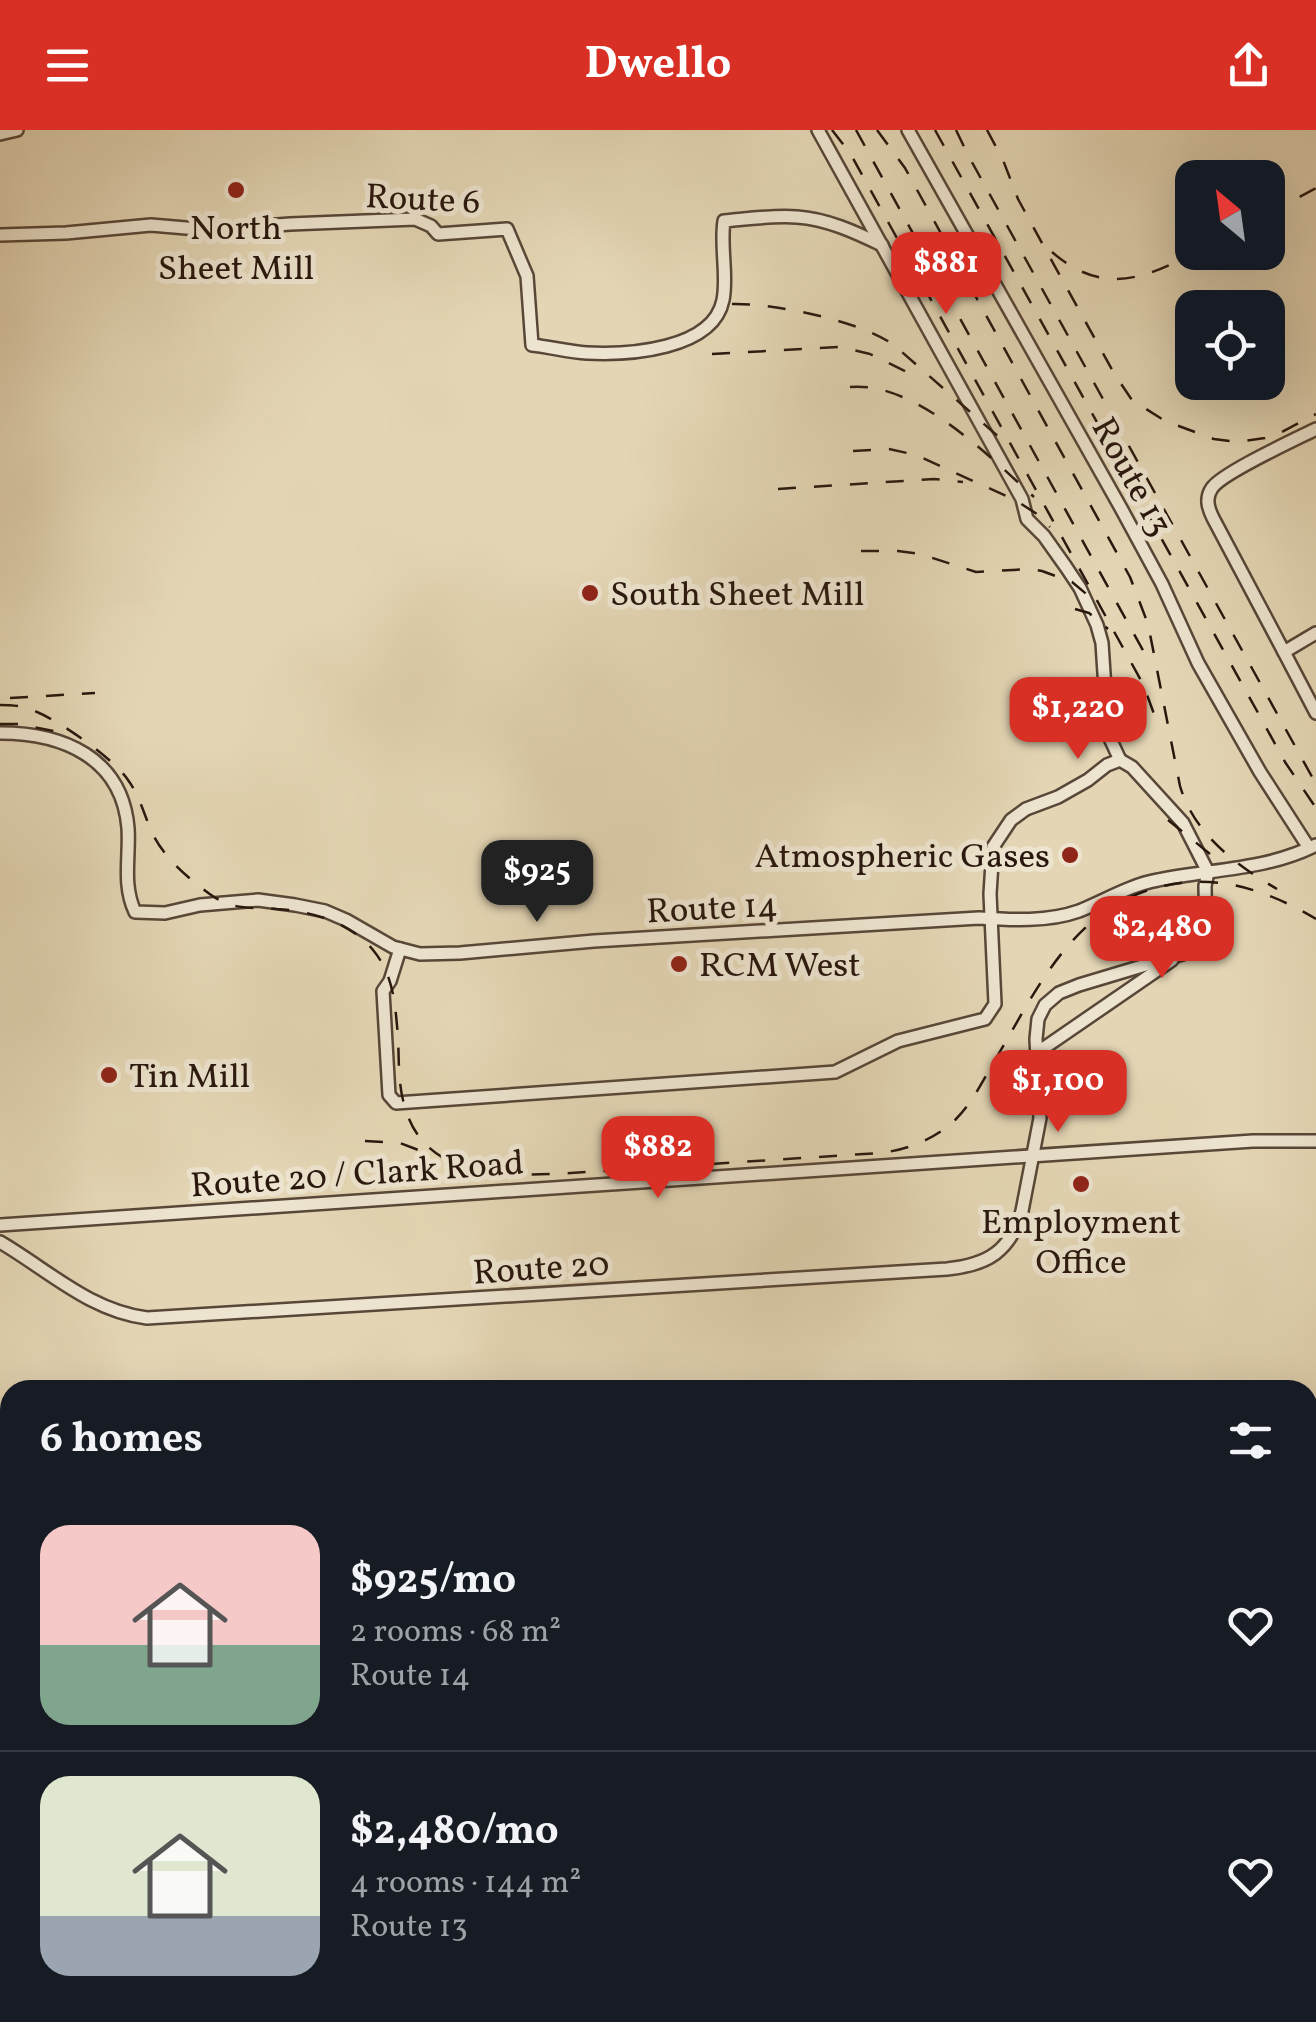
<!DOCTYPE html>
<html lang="en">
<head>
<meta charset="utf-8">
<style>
	body { margin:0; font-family:Vollkorn,serif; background:#20242c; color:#f1f3f6; height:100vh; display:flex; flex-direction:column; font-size:38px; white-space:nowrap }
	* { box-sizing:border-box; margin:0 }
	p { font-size:32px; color:#9ea1a6 }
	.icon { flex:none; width:55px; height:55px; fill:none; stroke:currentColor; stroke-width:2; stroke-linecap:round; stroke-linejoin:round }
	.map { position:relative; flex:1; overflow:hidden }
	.side { position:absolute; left:0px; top:1250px; width:1318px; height:642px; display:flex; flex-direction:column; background:#171b24; border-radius:30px 30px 0 0; box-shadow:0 10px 40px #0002 }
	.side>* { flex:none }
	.needle { width:65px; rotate:331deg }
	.buttons { position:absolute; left:1175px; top:30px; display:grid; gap:20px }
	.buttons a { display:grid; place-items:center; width:110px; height:110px; border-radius:20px; background:#171b24; box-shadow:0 10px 40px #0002; font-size:50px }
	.price { position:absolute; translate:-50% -85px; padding:0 22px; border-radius:20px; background:#d93025; color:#fff; font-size:32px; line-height:65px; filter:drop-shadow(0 2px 5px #0008) }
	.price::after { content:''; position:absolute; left:50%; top:60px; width:30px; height:22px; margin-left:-15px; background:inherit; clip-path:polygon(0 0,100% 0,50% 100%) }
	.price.active { background:#222; color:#fff }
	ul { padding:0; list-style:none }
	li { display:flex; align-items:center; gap:30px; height:250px; padding:0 40px }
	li+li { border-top:2px solid #363941 }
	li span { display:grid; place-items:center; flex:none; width:280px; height:200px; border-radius:30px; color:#555 }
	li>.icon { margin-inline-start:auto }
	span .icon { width:120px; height:120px; fill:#fffc; stroke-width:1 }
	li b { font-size:42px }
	h2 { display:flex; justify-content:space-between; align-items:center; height:120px; padding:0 40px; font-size:42px }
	header { display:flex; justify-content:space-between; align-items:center; height:130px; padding:0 40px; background:#d93025; color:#fff; font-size:45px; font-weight:700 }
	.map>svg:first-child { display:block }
	.water { fill:#98b7b6; stroke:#6c7773; stroke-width:2.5 }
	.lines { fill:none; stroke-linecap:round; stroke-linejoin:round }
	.stream { stroke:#6c7773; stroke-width:2.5 }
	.minor-casing { stroke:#584738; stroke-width:16 }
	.minor { stroke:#ede4cf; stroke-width:11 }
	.rail { stroke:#29170e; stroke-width:2.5; stroke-dasharray:18 18; stroke-linecap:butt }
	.poi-dot { fill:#8f2418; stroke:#ede4cf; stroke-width:4 }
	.labels { text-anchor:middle; stroke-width:10; stroke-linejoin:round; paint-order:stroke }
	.street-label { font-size:35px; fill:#29170e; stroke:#ede4cf }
	.poi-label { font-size:35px; fill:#29170e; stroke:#ede4cf; text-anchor:start }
</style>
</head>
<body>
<header><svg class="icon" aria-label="menu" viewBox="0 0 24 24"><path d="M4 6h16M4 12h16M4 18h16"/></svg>Dwello<svg class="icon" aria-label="share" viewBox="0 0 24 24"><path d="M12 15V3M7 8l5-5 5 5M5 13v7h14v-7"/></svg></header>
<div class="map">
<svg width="1316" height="1892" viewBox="0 0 1316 1892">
	<rect width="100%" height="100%" fill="#e4d6b5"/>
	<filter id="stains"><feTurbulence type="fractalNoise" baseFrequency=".002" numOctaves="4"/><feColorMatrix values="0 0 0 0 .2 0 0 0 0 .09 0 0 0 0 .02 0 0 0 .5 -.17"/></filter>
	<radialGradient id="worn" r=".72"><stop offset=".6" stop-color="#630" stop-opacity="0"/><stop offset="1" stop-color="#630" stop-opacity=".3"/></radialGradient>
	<!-- water -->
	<g class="water">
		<path d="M1316,1792V1892H1036V1882H1308V1793Z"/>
		<path d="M847,1883H991L990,1892H852Z"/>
	</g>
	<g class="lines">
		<!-- stream -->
		<path class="stream" d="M0,1749L10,1748"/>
		<!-- minor casing -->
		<g class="minor-casing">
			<g id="minor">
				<path d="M818,0L1022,369L1027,389L1044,406L1066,437L1080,458L1097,495L1102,513L1108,604L1120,630"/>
				<path d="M908,0L1122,380L1162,454L1198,533L1260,642L1309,718"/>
				<path d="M0,4L17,0"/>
				<path d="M0,105L66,103L151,95L209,100L290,94L415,89L431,96L438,104L507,99L527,146L532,215C551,217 568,222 587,223C628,225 713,220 723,170C728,145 720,117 724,91C748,89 773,85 797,87C827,89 855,102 882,115"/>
				<path d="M1316,503L1284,522L1316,583"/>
				<path d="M1284,522L1213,388C1208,378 1205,368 1212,358C1222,343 1296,309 1316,299"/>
				<path d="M0,603C62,603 122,627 128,698C130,727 122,754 135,782L165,783L200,775L258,770L295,775L325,781L346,790L393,817L420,824L460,823L594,811L979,788C1012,790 1048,792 1079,781C1106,770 1130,755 1158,750C1211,739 1267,740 1316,715"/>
				<path d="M1033,930L1044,918L1172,830"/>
				<path d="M0,1095L1253,1011H1316"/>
				<path d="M0,1112C48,1140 90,1181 147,1188L947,1139C988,1135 1010,1121 1022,1081L1040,988L1036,909L1038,889L1045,875L1059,863L1079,855L1199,819L1206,808L1205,756L1208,742L1183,693L1132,637L1120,630L1107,635L1088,650L1058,667L1026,679L1011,690L993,717L990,764L995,874L985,889L898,911L835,942L396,973L389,965L383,861L390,851L400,819"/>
				<path d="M1308,1753H1316"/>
				<path d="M101,1892L160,1882"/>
			</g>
		</g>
		<!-- minor -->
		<use href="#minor" class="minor"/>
		<!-- rail -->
		<g class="rail">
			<path d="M832,0L850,23L1143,554L1157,592"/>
			<path d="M856,0L1145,524"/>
			<path d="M877,0L905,38L1130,447L1148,494L1180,656C1194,704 1236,735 1277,759"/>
			<path d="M935,0L1257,581L1285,632L1316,678"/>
			<path d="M956,0L968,25L1316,654"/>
			<path d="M987,0L1003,30L1018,69L1048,124L1115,245L1132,270L1165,291L1214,309L1237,312L1265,308L1278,304L1316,284"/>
			<path d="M1268,84L1316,58"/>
			<path d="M1052,122C1101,165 1144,150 1195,122"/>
			<path d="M732,174C773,173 863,191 895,216L1000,308"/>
			<path d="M712,224L840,217L870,224L917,247"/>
			<path d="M850,257C915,251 989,326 1034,367"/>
			<path d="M853,321L889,319L916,325L1015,370L1037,384L1050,397"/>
			<path d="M778,359L934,349L963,352"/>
			<path d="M861,421H898L920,424L976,442L1031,439L1042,441L1072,452L1090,467"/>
			<path d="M1075,479L1089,483L1108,499"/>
			<path d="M10,568L95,563"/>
			<path d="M0,575C13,575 25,576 37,582C61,592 114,629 128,650C139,665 143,681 150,698C160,722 179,740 199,756C207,762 215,769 224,772C241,780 259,777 277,779C311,781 350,792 373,820C394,845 395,875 398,906C399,928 398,953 404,974C424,1052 508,1046 571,1043L880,1023C907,1020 936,1009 956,989C972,973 982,952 994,932C1037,859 1073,777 1163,756C1218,743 1269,761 1316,789"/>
			<path d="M0,594H18L59,602"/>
			<path d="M1168,690L1215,728"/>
			<path d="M365,1011L400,1013L434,1026"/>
			<path d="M1308,1689L1316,1688"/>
			<path d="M1308,1726L1316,1725"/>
			<path d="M1308,1744H1316"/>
			<path d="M0,1771L10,1770"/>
			<path d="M0,1813H10"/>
			<path d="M0,1880L10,1878"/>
		</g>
	</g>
	<!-- markers -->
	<g class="poi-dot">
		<circle cx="236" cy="60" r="10"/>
		<circle cx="590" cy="463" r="10"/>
		<circle cx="1070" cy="725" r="10"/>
		<circle cx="679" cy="834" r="10"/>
		<circle cx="109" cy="945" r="10"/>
		<circle cx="1081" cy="1054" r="10"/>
	</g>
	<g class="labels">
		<!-- street labels -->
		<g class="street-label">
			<text transform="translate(423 68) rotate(3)" y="12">Route 6</text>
			<text transform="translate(1133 346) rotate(61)" y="12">Route 13</text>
			<text transform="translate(712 777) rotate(-3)" y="12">Route 14</text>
			<text transform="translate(357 1043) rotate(-4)" y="12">Route 20 / Clark Road</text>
			<text transform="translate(541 1137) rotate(-4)" y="12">Route 20</text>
		</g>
		<!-- poi labels -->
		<g class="poi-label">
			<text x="236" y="109" text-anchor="middle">North<tspan x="236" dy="40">Sheet Mill</tspan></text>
			<text x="610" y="475">South Sheet Mill</text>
			<text x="1050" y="737" text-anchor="end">Atmospheric Gases</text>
			<text x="699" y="846">RCM West</text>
			<text x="129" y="957">Tin Mill</text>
			<text x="1081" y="1103" text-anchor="middle">Employment<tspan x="1081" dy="40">Office</tspan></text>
		</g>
	</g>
	<rect width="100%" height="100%" filter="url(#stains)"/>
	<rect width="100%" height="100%" fill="url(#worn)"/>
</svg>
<div class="buttons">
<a><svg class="needle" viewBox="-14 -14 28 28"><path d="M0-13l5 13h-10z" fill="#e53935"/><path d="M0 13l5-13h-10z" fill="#9ea1a6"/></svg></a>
<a><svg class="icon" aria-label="locate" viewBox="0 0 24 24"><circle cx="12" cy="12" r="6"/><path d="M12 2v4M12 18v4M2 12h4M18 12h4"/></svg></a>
</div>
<b class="price" style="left:946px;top:187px">$881</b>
<b class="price" style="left:1078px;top:632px">$1,220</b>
<b class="price active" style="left:537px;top:795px">$925</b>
<b class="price" style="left:1162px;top:851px">$2,480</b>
<b class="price" style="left:1058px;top:1005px">$1,100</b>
<b class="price" style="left:658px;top:1071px">$882</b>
<section class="side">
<h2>6 homes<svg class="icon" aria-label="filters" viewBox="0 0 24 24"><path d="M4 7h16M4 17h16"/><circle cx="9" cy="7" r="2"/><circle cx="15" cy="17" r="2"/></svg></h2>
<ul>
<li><span style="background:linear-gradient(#f6c9c9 60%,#7fa58c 0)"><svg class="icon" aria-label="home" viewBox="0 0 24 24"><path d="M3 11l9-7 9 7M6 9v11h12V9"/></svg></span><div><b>$925/mo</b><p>2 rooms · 68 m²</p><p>Route 14</p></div><svg class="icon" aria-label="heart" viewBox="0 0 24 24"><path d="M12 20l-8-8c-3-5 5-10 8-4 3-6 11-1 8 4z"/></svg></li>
<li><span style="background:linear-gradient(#dfe7d0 70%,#9aa5b1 0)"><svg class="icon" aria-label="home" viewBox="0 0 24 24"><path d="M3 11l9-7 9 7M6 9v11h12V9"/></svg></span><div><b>$2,480/mo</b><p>4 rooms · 144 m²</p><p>Route 13</p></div><svg class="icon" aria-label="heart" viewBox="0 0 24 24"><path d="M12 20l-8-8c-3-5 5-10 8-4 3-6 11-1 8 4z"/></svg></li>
</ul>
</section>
</div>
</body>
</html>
